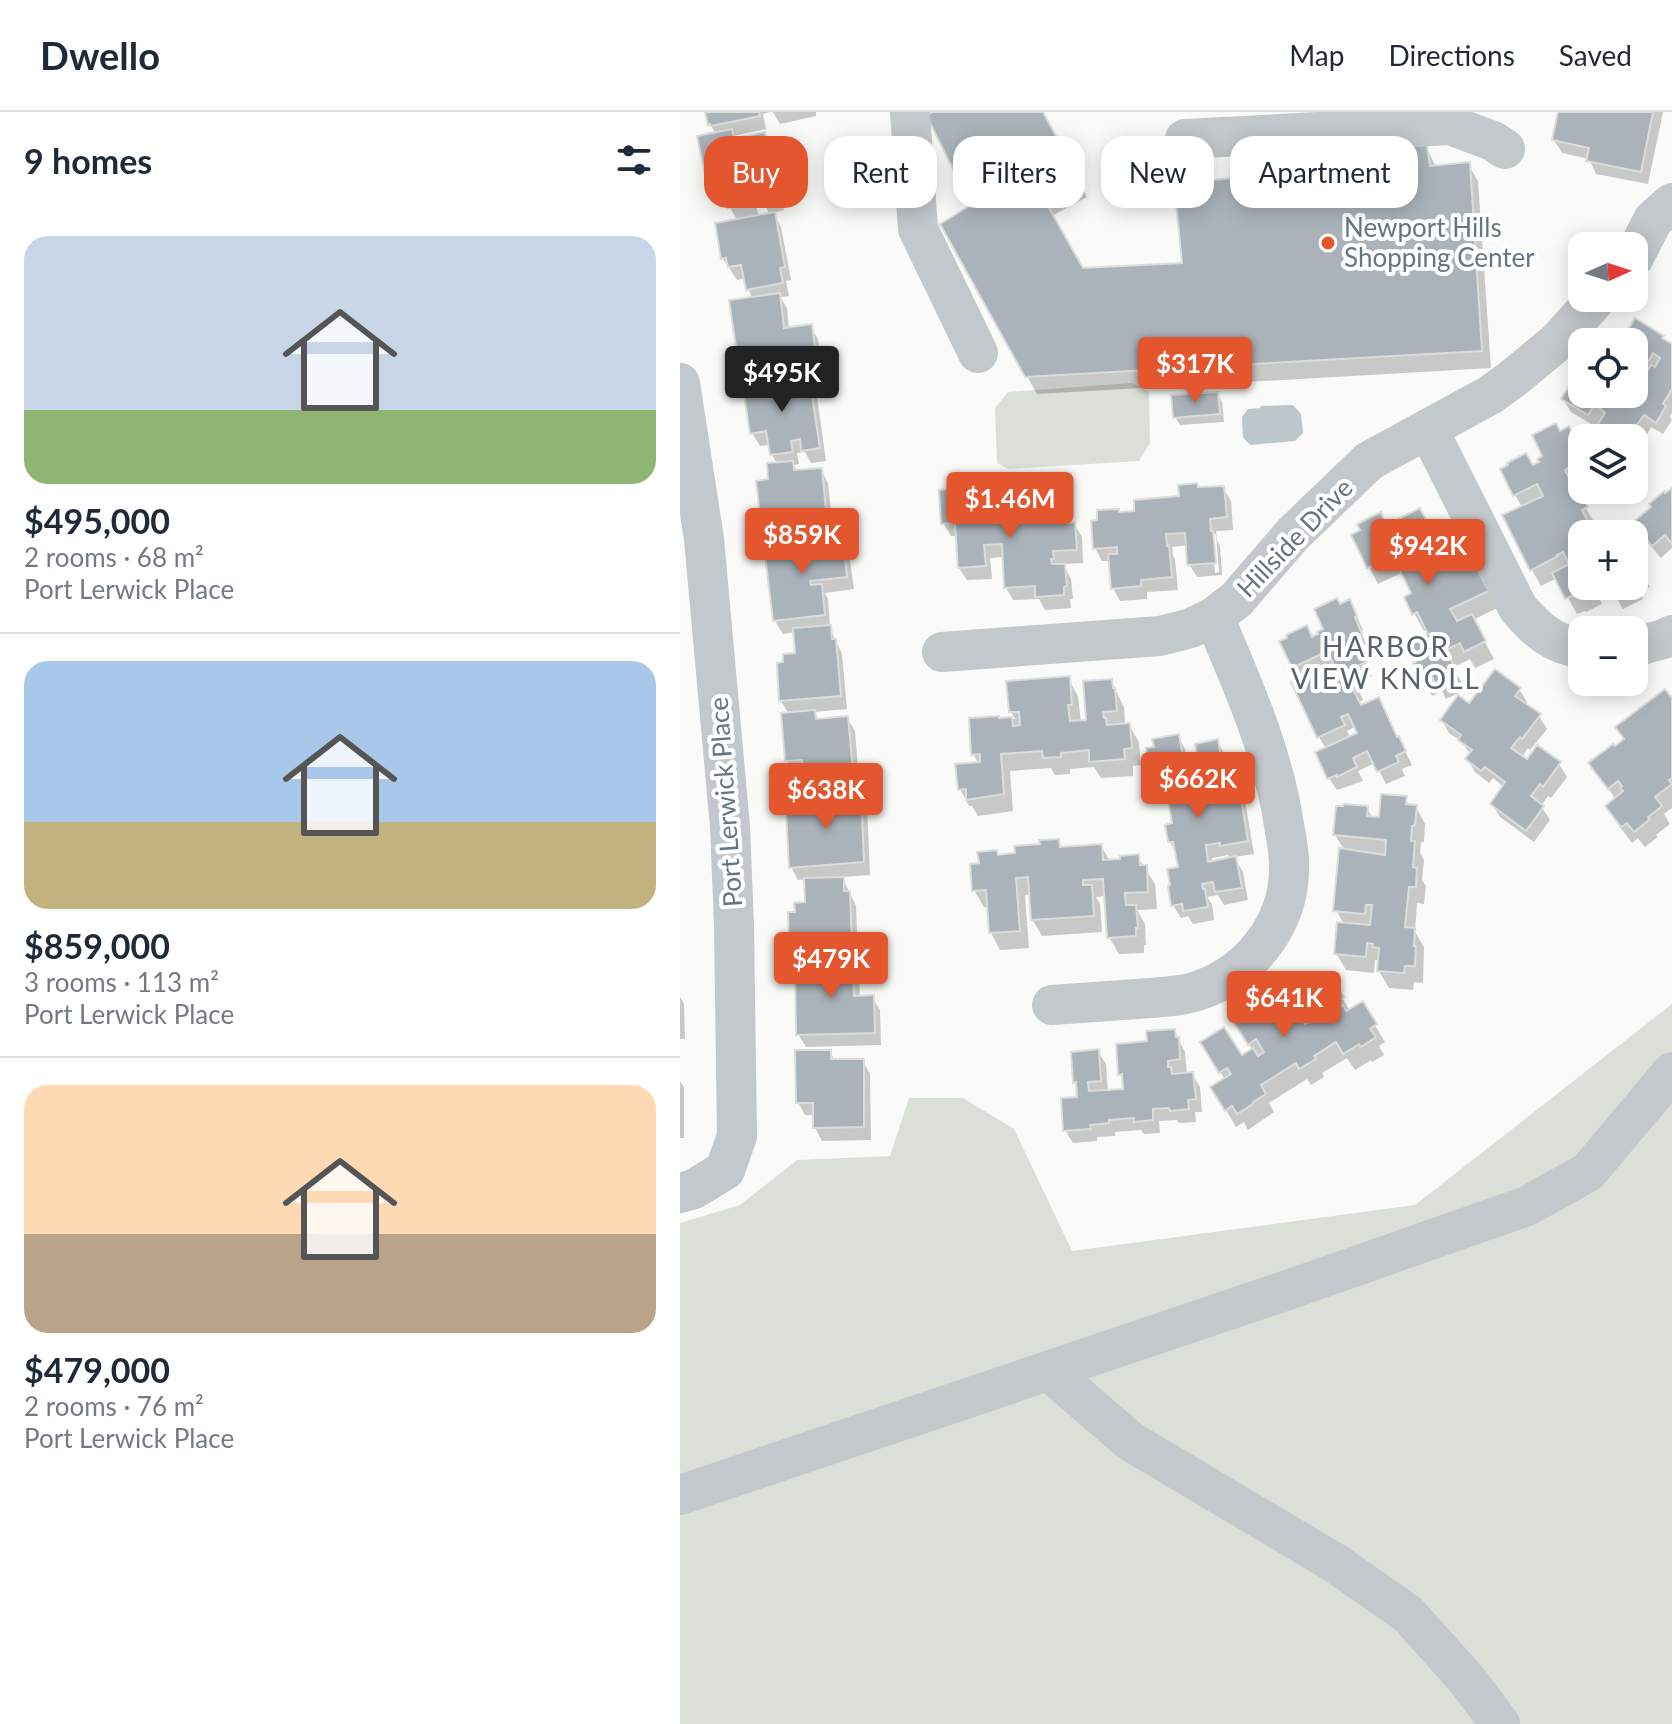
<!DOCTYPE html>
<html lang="en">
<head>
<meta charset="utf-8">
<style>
	body { margin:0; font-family:Lato,sans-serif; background:#f2f2f3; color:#1f2937; height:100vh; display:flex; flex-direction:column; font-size:30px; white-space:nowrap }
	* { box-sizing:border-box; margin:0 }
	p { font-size:26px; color:#747a83 }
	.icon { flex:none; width:44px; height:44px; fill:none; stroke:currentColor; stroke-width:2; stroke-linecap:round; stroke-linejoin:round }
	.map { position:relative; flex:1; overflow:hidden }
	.sheet { display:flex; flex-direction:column; background:#fff; width:680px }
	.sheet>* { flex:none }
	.hud { position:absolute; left:24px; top:24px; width:760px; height:72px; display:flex; gap:16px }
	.needle { width:52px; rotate:87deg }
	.controls { position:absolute; left:888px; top:120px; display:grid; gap:16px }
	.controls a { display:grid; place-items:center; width:80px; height:80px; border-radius:16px; background:#fff; box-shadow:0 4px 20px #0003; font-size:40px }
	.price { position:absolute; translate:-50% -68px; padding:0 18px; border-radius:8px; background:#e4572e; color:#fff; font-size:26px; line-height:52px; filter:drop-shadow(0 2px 4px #0008) }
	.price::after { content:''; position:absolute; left:50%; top:48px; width:24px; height:18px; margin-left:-12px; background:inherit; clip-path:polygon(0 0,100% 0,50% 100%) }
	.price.selected { background:#222; color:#fff }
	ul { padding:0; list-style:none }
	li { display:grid; align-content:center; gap:16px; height:424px; padding:0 24px }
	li+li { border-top:2px solid #e0e1e3 }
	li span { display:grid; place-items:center; height:248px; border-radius:24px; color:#555 }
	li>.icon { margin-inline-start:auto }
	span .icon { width:144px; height:144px; fill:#fffc; stroke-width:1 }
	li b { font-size:34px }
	h2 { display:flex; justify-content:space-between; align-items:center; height:96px; padding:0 24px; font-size:34px }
	.tag { padding:0 28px; border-radius:24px; background:#fff; box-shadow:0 4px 20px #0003; font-size:28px; line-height:72px }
	.tag.selected { background:#e4572e; color:#fff }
	header { display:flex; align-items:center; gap:48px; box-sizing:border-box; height:112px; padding:0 40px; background:#fff; border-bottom:2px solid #e0e1e3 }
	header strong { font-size:38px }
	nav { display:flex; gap:44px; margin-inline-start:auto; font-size:28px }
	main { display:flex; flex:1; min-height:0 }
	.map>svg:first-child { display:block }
	.green { fill:#dadfd7 }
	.water { fill:#bbc7cb }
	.shadow { fill:#0003; fill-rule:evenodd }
	.building { fill:#aab3b9; stroke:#dcdcda; stroke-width:2 }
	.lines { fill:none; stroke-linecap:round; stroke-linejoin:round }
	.minor { stroke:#c3c8cc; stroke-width:40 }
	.poi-dot { fill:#e4572e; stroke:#fff; stroke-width:3 }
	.labels { text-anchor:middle; stroke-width:8; stroke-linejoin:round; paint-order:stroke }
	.poi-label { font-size:26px; fill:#657683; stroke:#fff; text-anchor:start }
	.street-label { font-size:26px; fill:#657683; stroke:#fff }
	.neighbourhood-label { font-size:28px; letter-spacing:2px; fill:#57646e; stroke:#fff }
</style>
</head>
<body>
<header>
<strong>Dwello</strong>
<nav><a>Map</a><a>Directions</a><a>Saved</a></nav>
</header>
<main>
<section class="sheet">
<h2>9 homes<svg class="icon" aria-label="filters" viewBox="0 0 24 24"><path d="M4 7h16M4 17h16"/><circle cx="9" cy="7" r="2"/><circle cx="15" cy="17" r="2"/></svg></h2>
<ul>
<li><span style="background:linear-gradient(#c9d6e8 70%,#8fb573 0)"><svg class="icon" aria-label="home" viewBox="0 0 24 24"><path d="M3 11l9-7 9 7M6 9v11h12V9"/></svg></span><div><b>$495,000</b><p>2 rooms · 68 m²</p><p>Port Lerwick Place</p></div></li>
<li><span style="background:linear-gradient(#a9c7e8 65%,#c2b280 0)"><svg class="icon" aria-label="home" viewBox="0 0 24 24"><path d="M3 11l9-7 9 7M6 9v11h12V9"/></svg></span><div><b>$859,000</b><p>3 rooms · 113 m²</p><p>Port Lerwick Place</p></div></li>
<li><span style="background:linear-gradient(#ffd9b3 60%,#b9a48a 0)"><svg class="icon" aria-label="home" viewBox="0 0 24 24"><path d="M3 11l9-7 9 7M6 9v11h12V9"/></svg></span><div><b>$479,000</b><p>2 rooms · 76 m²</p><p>Port Lerwick Place</p></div></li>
</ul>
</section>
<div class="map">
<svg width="992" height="1612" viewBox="0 0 992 1612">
	<rect width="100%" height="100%" fill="#fafaf8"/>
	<!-- green -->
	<g class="green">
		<path d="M452,271L469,280L470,331L459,349L328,357L317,351L315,296L328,280Z"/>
		<path d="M992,892V1612H0V1111L60,1093L117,1048L210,1044L229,986H283L334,1017L392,1139L735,1093Z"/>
	</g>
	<!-- water -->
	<path class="water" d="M613,293L621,302L623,321L615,329L570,333L563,325L562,305L568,297L580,296L581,294Z"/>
	<!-- shadow -->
	<g class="shadow">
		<path d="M27,0H90L83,2L86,17L54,24L56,28L84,22L92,39H94L102,52L106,71L99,72L104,98L93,101L101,115L111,168L106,169L109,184L100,185L107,196L109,218L130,214L138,227L143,263L98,270L102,276L129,272L137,285L146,349L131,351L125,340L117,341L119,352L114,353L117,360L141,358L148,371L154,429L162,428L169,441L174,477L145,481L148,487L150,516L162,542L167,597L134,600L139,609L167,606L175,619L180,681L187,694L190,763L162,765L176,794L178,848H170L179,863L180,886L192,885L200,898L201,933L126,935L118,922L119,852L111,837L117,802L127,792V767L118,768L111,755L129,700L131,684L125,673L124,661L114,662L107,649L109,602L101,589L117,543L115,520L103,522L95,509L87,437H90L85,427L90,369L97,352L92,343L90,333L80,334L72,321L67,271L62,261L73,187L68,177L66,166L57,168L43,147L37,113L58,109L50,96L49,87L44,88L27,62L36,22L30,12ZM84,92L90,103L79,105L76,94Z"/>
		<path d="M93,0H136V4L100,12Z"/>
		<path d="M257,0H361L407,85L372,104L402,158L504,153L556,68L746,35L756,55L788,52L798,69L811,256L357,282L263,113L293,94Z"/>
		<path d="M880,0H983L968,72L916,62L909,47L882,41L874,28Z"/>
		<path d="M982,225L985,230L992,234V301L990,305L992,308L983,322L971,315L954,346V326H915L914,323L918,316L891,300L883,287L902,265V282H954V260L958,267L963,270L971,257L954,247V230H943Z"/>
		<path d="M537,282L542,290L544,310L500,313L495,305Z"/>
		<path d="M888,317L902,343V371L893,375L916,413L910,415L913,422H902V474H954V446L970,475L960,480L963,487L943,497L931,477L927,479L925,476L916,480L922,492L906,500L905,499L897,502L877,466L861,474L852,458L842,395L835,383L852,355L862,351L879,321Z"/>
		<path d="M543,376L551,389L553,418L536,419L537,429L540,434L542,463L517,465L509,452L508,433L492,435L493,443L495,448L498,478L467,480V487L440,489L433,476L431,449H422L415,436L439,402L457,401L501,386L518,377ZM531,418L536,423L539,460L535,461Z"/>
		<path d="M303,377L310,390L311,399L349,397L355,408L386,404L390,412H394L402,425L403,451L383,452L391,467L393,487H390L391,496L365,498L359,487L333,488L326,476L324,445L310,446L312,467L287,468L279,456L277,424H271L263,411Z"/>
		<path d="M992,378V436L981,446L962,424L955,412Z"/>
		<path d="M700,403L711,424L749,415L759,436L781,425L817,496L793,508L814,547L795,556L790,547L774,555L785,578L766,587L762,579L752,584L743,567L750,523L747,517L744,519L726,486L733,482L723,460L698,472L673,424Z"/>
		<path d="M660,494L676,503L683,518L680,519L688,535L681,539L692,564L676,572L683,588L678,590L681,595L719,627L732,653L722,657L725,664L706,672L695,651L678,659L683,669L657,678L649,666L646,637L639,625L621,568L613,555L633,527L646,518ZM676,614L680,622L671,626L667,619Z"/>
		<path d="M388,566L398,584L401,610H408L431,569L444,595L445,613H449L459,630L461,653L453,654V664L421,666L414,655L390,657V662L375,663L371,656L330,659L333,699L298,704L292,694H289L280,677L299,652L293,642L319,608L335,607L331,600Z"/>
		<path d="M839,577L847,590L844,593L859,604L867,617L850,638L848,636L841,646L847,650L879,652L887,665L871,686L868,684L861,694L870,708L854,730L820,705L812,692L824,675L813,666L809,671L795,660L788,647L791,643L781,629L769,621L762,608L790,594Z"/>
		<path d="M992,589V696L984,702L990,712L976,723L978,725L965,735L958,726L952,731L937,711L927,694L936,688L911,651L945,629L937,616Z"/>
		<path d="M498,624L505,637L507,647L519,645L537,630L545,643L549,672L557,670L564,683L574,742L554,745L563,760L568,788L544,793L538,783L527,785L532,792L534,808L513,812L508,804L501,806L493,793L500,757L497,743L490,730L494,713L489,683L484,684L477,671L474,654L470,647ZM531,675L533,683L527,684L526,676ZM548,743L551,748L532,751V746Z"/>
		<path d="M725,686L730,695H736L745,712L744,730H741L740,741L744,748L742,768L746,774L744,792L737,791L735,820L744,835L743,871L734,870L733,878L709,876L699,859L700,848H695L694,861L666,858L656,841L664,812L656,798L665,739L655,723L687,696L693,707L700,708Z"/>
		<path d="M378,729L383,737L421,734L430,749L457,744L475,772L477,797L457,798L465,812L466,833H464V841L439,842L429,825L426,784L416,785L420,792L422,820L362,824L352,807L351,782L345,783L349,836L320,838L311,821L309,795H304L294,778L319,745L337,743Z"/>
		<path d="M651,868L670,899L682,892L705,930L699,934L704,943L692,950L691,948L675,958L667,946L642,961L644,965L631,973L627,967L589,991L594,1000L568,1018L564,1010L556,1015L533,976L545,968L523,930L561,946L573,939L554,906L604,875L627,914L641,905Z"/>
		<path d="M0,885L4,892L5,927H0Z"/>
		<path d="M494,919L505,940L507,963L512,962L520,975L522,1000H515L516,1010L499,1011L497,1008L479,1009L480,1021L464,1022L461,1018L435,1020V1024L417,1025V1029L393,1031L385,1018L399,986L398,976L395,970L418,939L426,952L428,980L445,979V970L440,962L469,931Z"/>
		<path d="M150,940L155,949H183L190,962L191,1028L142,1029L135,1016V1003H125L118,990Z"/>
		<path d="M0,969L4,975V1026H0Z"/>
	</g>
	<!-- building -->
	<g class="building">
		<path d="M25,0H79L80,4L31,14L30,12L28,13Z"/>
		<path d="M253,0H363L399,67L364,87L403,156L502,151L494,71L554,66L553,48L747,33L750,54L790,50L802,239L345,265L260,112L291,93L246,3Z"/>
		<path d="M878,0H973L961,60L906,49L909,36L872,28Z"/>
		<path d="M52,17L54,26L85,20L89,38L95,37L100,58L93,59L98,85L80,89L78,79L71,81L72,91L48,96L46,74L34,76L31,61L25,63L17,24Z"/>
		<path d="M95,100L105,155L100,156L103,171L66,178L61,153L48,155L46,146L41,147L35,111Z"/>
		<path d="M100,181L104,216L132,212L137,251L60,262L49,188Z"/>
		<path d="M955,206L984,224L982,226L992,232V277L983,292L986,294L976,311L964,303L955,316L957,318L952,326H917L911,323L925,301L915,292L908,303L881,287L898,260L902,262V282H954V258L956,259L954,262L962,267L971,253L975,255L980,246L973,241L969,249L954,240V230H941Z"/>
		<path d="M98,265L99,275L130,270L140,336L121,339L120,327L111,329L113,340L90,343L86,319L70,322L62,270Z"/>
		<path d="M538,280L540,302L493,306L491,283Z"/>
		<path d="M876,311L880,319L889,314L902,345V349L885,358L897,381L900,380L908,395L902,398L914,422H902V474L914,475L894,485L893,483L885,487L872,461L889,452L883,440L877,443L878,444L850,459L822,403L863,384L857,372L833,384L820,357L828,353L827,351L846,341L853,353L859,350L857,347L862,344L852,323Z"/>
		<path d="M113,349L114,358L142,356L148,420L83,428L76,369L88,367L87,351Z"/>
		<path d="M517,371L518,375L544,374L547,405L530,407L531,419H533L536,451L507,453L505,421L486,422L487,434L489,433L492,465L461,468V474L431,477L428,442H437V435L413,437L411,409L417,408V398L439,397V400L454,399V388L499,384L498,373Z"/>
		<path d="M304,375L305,398L350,395L351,407L387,402V411L395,410L397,438L373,439L374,447H371L372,452H385L387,474L384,475V483L355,485V474L324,476L322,432L304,433L306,454L278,456L275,411L261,412L259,378Z"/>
		<path d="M992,376V432L985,423L972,434L952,411L971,395L969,392L984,379L985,381Z"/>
		<path d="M740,396L754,424L745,429L750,440L743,443L747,450L761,444L757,435L781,423L809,479L770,497L777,509L792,502L806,529L784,540L780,531L766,538L777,560L755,571L751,563L741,568L733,551L736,550L728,532L748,522L737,500L732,503L724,485L731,481L713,444L687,456L671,423L680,418L677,412L701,400L709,422L718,418L714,409Z"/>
		<path d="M163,426L167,465L130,469L131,473L142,472L145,503L93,509L84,435Z"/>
		<path d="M657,486L660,492L670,487L677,504L675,505L682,522L675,526L686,550L670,558L677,575L673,577L681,593L699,585L717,625L719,624L726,639L716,644L719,650L697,660L687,639L673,646L677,655L657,665V663L647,667L635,640L677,621L668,602L661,605L665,613L637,626L611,570L653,551L647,539L612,556L599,529L607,526L606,523L627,513L632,525L638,522L637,520L643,517L634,497Z"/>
		<path d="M151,513L152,527H156L161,584L99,589L97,551L103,550V542L115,541L113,516Z"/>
		<path d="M815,557L841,576L835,584L861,602L842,627L840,625L831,636L847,647L857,633L881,650L863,675L860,672L851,684L864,694L846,719L810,692L825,670L805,655L801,659L785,647L792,638L778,628L781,623L760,608L778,583L789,591Z"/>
		<path d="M390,564L392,593H388L390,609L406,608L403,569L432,567L433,576H435L437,599L423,600L424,606H426L427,613L450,611L452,636L444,637L445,647L409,650V638L381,641V645L363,646L362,639L321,642L324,682L286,688V677L278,678L275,652L300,650V642L291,643L289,606L319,604V606L332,605L333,614L340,613L339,600H329L326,569Z"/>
		<path d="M985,577L992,586V666L989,668L992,672L975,685L982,694L968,705L970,707L954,720L947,711L941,715L925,694L943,679L940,676L942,674L938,669L928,677L908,651L933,632L935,634L944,627L935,615Z"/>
		<path d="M135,598L136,607L168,604L174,670L123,674L122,648L105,649L101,601Z"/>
		<path d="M499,622L503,645L517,643L515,632L538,627L543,659L520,664L522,675L514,677L515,684L530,682L529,673L558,668L568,729L540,734V731L526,733L528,750L556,744L562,776L535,780L533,770L522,772L523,777H525L528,795L503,799L502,792L491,794L488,774L490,773L487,757L498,755L493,730H488L485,713L492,711L485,670L475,671L471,648H468L466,636L474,635L472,627Z"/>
		<path d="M181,679L184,750L109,756L106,699L126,698V682Z"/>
		<path d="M701,682L727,684L726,692L737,693L735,713L732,714L731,729H735L733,755L737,756L736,775H729L725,815L735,816L734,834H736L735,854H725L724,861L697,859L699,836L692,835L693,832L687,831L686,845L654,842L657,810L690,813L692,793H686L685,802L653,799L659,736L705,743L706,728L653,723L656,694H663L664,692L688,694L687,704L699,705Z"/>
		<path d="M379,727L380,735L422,732L423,748L440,747V744L459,742L460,753H467L468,780L445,781L446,793H456L458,816H456V824L427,826L423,767L403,768V773H412L414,804L351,808L348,765L336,766L340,819L309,821L306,778L292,779L290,752L299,751L297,740L317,738L318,743L335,741L334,734L360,732L359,728Z"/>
		<path d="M164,765V779H170L172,835L109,837L108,800H115L114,791L125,790L124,766Z"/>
		<path d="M173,848L174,884L194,883L195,921L116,923L115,850Z"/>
		<path d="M646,860L650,867L652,866L664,885L653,892L657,897L663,893L666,899L683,889L697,912L690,917L696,925L681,935L679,932L663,942L656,930L634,944L636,947L619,957L616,951L581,973L586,982L573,990V992L557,1002L552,994L545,999L530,975L551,962L547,956L539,961L520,930L544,915L562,943L573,936L578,944L584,940L576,927L568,933L551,906L605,873L622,901L619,902L625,912L639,904L621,875Z"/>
		<path d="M495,917L496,925H499L500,947L488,949V955H491L492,962L513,960L516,987L508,988L509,997L490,999L489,996L473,997V1008L454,1010V1006L429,1008V1011L410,1013L411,1017L383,1019L381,986L397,985L396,970L393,971L391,940L419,937L421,969L408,970L409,979L443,977L442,962L438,963L436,932L467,929L466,919Z"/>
		<path d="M115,938H151V947H184V1015L133,1016V991H116Z"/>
	</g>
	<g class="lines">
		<!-- minor -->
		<g class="minor">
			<path d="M230,0L238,117L298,241"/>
			<path d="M505,27L770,13L813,29L825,37"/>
			<path d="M954,145L973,108L992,91"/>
			<path d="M0,271L24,427L50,715L54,813L57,1024L45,1058L14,1077L0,1081"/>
			<path d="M748,317L838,496C855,516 874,534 902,536"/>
			<path d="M954,535L984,527L992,523"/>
			<path d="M262,540L480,524L511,516L534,505L557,487L613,422L689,349L810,283L831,268L877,230L917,186"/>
			<path d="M372,893C400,891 429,889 457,887C479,885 503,885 523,877C571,859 607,813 609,761C610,745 607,729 604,713C593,639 562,572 534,505"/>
			<path d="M369,1259L450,1329L655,1451L728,1502L788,1569L820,1612"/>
			<path d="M0,1383L602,1180L847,1094L908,1060L992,960"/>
		</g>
	</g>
	<!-- markers -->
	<circle class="poi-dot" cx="648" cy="131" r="8"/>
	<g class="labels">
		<!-- poi labels -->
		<g class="poi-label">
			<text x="664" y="125">Newport Hills<tspan x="664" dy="30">Shopping Center</tspan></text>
		</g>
		<!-- street labels -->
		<g class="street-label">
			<text transform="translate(615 426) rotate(-46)" y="9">Hillside Drive</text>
			<text transform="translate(46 690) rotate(-94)" y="9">Port Lerwick Place</text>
		</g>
		<!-- neighbourhood labels -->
		<g class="neighbourhood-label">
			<text x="706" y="545">HARBOR<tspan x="706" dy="32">VIEW KNOLL</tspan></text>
		</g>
	</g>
</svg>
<div class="controls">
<a><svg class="needle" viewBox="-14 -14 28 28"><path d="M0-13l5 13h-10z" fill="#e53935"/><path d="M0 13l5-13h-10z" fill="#747a83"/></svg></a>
<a><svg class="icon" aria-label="locate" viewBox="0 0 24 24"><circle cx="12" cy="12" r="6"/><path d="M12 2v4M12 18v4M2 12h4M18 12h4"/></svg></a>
<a><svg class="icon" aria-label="layers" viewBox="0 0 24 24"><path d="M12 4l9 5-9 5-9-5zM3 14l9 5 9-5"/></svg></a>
<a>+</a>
<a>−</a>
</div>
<b class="price" style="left:515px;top:293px">$317K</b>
<b class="price selected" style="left:102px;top:302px">$495K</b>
<b class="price" style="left:330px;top:428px">$1.46M</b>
<b class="price" style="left:122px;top:464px">$859K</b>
<b class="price" style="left:748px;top:475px">$942K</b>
<b class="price" style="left:518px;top:708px">$662K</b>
<b class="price" style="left:146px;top:719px">$638K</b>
<b class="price" style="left:151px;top:888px">$479K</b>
<b class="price" style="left:604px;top:927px">$641K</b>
<div class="hud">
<a class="tag selected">Buy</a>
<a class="tag">Rent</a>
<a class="tag">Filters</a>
<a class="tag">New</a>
<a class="tag">Apartment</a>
</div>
</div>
</main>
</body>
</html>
